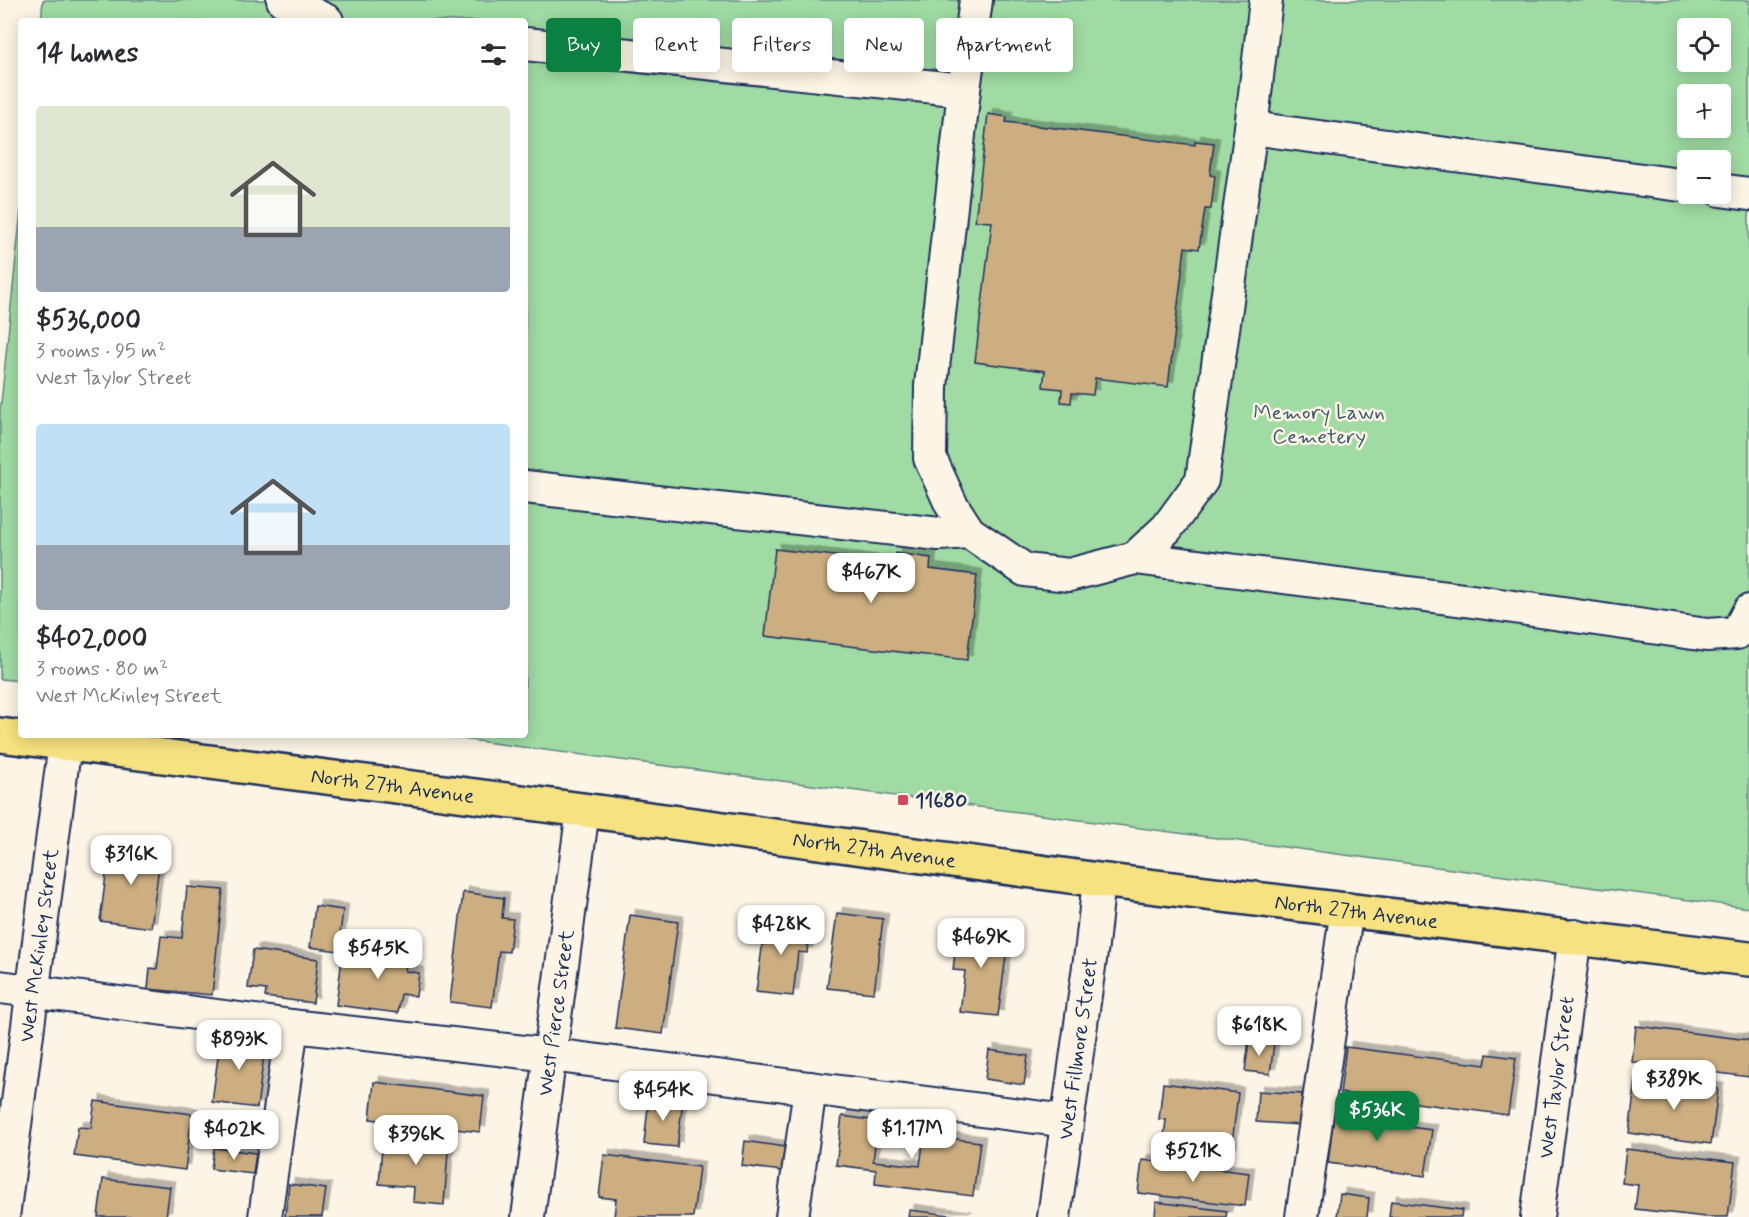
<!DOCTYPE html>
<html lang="en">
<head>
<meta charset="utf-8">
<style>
	body { margin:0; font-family:Mynerve,sans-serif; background:#f7f7f7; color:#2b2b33; height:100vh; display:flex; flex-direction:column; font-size:22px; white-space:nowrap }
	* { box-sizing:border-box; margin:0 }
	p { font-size:20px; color:#7c7c81 }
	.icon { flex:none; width:33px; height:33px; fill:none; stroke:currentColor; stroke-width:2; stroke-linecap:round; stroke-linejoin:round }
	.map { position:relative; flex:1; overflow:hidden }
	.panel { position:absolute; left:18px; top:18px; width:510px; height:720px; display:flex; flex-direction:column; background:#fff; border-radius:6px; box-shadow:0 3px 15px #0003 }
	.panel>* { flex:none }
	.top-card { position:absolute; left:546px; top:18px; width:570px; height:54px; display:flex; gap:12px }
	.buttons { position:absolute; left:1677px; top:18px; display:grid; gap:12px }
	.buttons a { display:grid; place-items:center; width:54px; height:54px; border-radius:6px; background:#fff; box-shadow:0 3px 15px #0003; font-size:30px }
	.price { position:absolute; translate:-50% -51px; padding:0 14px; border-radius:12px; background:#fff; color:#222; font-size:20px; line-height:39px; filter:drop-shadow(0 2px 3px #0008) }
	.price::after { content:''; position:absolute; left:50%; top:36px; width:18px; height:14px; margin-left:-9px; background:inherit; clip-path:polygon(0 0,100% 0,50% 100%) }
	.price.active { background:#0b8043; color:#fff }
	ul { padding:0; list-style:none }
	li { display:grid; align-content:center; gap:12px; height:318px; padding:0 18px }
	li span { display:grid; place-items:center; height:186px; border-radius:6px; color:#555 }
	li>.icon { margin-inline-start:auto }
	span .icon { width:108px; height:108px; fill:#fffc; stroke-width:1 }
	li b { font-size:26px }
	h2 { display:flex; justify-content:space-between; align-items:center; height:72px; padding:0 18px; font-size:26px }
	.pill { padding:0 21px; border-radius:6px; background:#fff; box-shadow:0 3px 15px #0003; font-size:21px; line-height:54px }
	.pill.active { background:#0b8043; color:#fff }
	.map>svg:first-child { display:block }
	.green { fill:#9fdba3; stroke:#5d8580; stroke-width:1.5; fill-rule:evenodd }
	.building { fill:#ccae80; stroke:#1b2f5e; stroke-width:1.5; filter:url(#shadow) }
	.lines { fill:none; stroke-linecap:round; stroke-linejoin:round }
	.minor-casing { stroke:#1b2f5e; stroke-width:36 }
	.major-casing { stroke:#1b2f5e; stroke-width:38 }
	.minor { stroke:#fcf5e5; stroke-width:32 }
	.major { stroke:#f7e281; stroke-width:33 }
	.poi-dot { fill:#d1495b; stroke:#fcf5e5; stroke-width:2 }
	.labels { text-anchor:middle; stroke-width:5; stroke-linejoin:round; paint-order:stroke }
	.park-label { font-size:21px; fill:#3c5a6f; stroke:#fcf5e5 }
	.street-label { font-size:21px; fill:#1b2f5e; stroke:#fcf5e5 }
	.poi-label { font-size:21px; font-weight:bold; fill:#1b2f5e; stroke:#fcf5e5; text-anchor:start }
</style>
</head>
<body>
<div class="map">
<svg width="1749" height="1217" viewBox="0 0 1749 1217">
	<defs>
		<filter id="shadow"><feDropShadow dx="5.5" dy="-5.5" stdDeviation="0" flood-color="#0004"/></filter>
	</defs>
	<rect width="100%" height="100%" fill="#fcf5e5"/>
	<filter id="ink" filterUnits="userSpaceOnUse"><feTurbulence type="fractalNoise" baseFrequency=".0167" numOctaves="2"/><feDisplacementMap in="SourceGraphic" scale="12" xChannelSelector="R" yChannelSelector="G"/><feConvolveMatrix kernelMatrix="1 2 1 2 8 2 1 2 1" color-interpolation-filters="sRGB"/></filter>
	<g filter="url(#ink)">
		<!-- green -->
		<g class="green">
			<path d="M43,0H1749V908L431,735H525V21H41ZM1688,28H1720V62H1688ZM1688,94H1720V128H1688ZM1688,160H1720V194H1688Z"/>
			<path d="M21,210V681L0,679V413Z"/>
		</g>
		<!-- building -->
		<g class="building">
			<path d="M988,114L1007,117L1006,122L1195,145V141L1214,143L1210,175L1215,176L1211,209H1205L1199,249L1185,247L1168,387L1095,378L1093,395L1072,393L1071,403L1061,402L1062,389L1043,387L1045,371L975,362L992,222L975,221Z"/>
			<path d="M775,549L895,563L896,553L931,558L930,569L977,575L967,660L765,636Z"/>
			<path d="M110,844L161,850L151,928L100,921Z"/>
			<path d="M187,887L223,890L212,995L148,989L150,968L157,969L161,936L182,938Z"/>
			<path d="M463,892L504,898L502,918L513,919L509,952L499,951L492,1007L450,1002Z"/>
			<path d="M315,906L343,910L338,951L310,947Z"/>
			<path d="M837,913L883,919L874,993L827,988Z"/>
			<path d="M630,915L678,922L663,1034L615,1028Z"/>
			<path d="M766,919L810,925L807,953L798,952L793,996L756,992Z"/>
			<path d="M958,927L1009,933L998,1016L960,1012L965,971L953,970Z"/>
			<path d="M381,938L408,942L405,971L419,973L416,996L401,994L398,1013L336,1005L342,959L377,963Z"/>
			<path d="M253,950L318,959L313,1003L265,997L266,990L248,988Z"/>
			<path d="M1636,1026L1749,1040V1077L1632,1062Z"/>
			<path d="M221,1034L266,1040L257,1108L212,1102Z"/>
			<path d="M1249,1040L1274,1044L1270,1074L1245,1071Z"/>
			<path d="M1346,1047L1485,1065L1487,1054L1516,1058L1508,1115L1340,1093Z"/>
			<path d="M989,1050L1028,1056L1024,1085L985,1079Z"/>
			<path d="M1636,1079L1718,1089L1711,1144L1629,1133Z"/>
			<path d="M374,1082L484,1096L480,1132L370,1119Z"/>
			<path d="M1163,1083L1238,1093L1231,1153L1163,1144L1166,1120L1159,1119Z"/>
			<path d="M1258,1091L1302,1094L1300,1125L1256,1122Z"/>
			<path d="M649,1097L683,1101L677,1147L644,1144Z"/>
			<path d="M95,1101L192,1114L185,1170L74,1156L78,1127L91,1128Z"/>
			<path d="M1335,1104L1389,1111L1387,1124L1432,1130L1425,1176L1328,1163Z"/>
			<path d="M842,1116L878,1121L873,1161L920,1166L924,1135L980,1142L973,1196L875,1184L876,1170L836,1165Z"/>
			<path d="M383,1134L449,1139L444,1205L413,1202L414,1187L379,1184Z"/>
			<path d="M745,1141L785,1147L782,1171L742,1166Z"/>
			<path d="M214,1148L256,1153L253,1174L211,1169Z"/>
			<path d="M1626,1149L1735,1162L1728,1217H1706L1635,1209L1638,1185L1622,1183Z"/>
			<path d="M604,1155L699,1167L693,1217H614L616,1199L599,1197Z"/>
			<path d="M1142,1160L1249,1173L1245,1206L1138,1193Z"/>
			<path d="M103,1179L170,1187L166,1217H98Z"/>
			<path d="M289,1184L326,1189L322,1217H285Z"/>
			<path d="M1340,1194L1369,1198L1367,1217H1337Z"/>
			<path d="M1391,1201L1462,1210L1461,1217H1389Z"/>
			<path d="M1156,1202L1227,1211L1226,1217H1155Z"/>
			<path d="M909,1210L967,1217H908Z"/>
		</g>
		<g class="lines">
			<!-- minor casing -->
			<g class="minor-casing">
				<g id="minor">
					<path d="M283,0L327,21"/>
					<path d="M976,0L964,90L931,386L930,458L951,504L969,532L1025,570L1069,575L1135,558L1167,528L1202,480L1251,128L1266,0"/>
					<path d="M525,44L964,90"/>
					<path d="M1251,128L1688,186"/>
					<path d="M1720,190L1749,194"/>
					<path d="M525,487L939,534L969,532"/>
					<path d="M1135,558L1472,601L1707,635L1737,633L1749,611"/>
					<path d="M0,987L292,1026L551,1055L1067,1121"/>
					<path id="s1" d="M3,1217L65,743"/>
					<path d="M265,1217L292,1026"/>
					<path id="s2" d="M528,1217L583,810"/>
					<path d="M792,1217L810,1088"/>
					<path id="s3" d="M1054,1217L1092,945L1099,880"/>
					<path d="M1302,1217L1347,909"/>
					<path id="s4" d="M1537,1217L1575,936"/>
				</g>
			</g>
			<!-- major casing -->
			<g class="major-casing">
				<g id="major">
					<path id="s5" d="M0,735L583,810L1099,880L1749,959"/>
				</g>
			</g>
			<!-- minor -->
			<use href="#minor" class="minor"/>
			<!-- major -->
			<use href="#major" class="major"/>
		</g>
	</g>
	<!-- markers -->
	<rect class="poi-dot" x="897" y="794" width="12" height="12" rx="3"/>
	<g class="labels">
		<!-- park labels -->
		<g class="park-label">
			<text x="1319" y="419">Memory Lawn<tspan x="1319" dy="24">Cemetery</tspan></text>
		</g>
		<!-- street labels -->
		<g class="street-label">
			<text dy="7" stroke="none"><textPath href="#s5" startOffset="396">North 27th Avenue</textPath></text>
			<text dy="7" stroke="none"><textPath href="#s5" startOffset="882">North 27th Avenue</textPath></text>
			<text dy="7" stroke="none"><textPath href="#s5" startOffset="1368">North 27th Avenue</textPath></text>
			<text dy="7" stroke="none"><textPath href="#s1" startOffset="274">West McKinley Street</textPath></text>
			<text dy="7" stroke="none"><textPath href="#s2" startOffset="206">West Pierce Street</textPath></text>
			<text dy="7" stroke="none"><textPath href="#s3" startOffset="170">West Fillmore Street</textPath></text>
			<text dy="7" stroke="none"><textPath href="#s4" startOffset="141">West Taylor Street</textPath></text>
		</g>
		<!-- poi labels -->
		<g class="poi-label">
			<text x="915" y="807">11680</text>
		</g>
	</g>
</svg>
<div class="buttons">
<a><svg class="icon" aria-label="locate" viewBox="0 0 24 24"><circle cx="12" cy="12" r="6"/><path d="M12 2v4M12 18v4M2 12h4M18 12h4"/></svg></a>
<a>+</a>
<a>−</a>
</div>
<b class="price" style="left:871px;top:604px">$467K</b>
<b class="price" style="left:131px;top:886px">$316K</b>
<b class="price" style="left:781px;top:956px">$428K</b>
<b class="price" style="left:981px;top:969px">$469K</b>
<b class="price" style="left:378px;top:980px">$545K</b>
<b class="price" style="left:1259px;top:1057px">$618K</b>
<b class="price" style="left:239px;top:1071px">$893K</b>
<b class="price" style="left:1674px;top:1111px">$389K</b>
<b class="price" style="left:663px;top:1122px">$454K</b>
<b class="price active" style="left:1377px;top:1142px">$536K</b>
<b class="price" style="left:912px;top:1160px">$1.17M</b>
<b class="price" style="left:234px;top:1161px">$402K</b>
<b class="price" style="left:416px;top:1166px">$396K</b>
<b class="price" style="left:1193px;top:1183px">$521K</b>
<div class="top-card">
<a class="pill active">Buy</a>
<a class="pill">Rent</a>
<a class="pill">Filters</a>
<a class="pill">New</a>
<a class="pill">Apartment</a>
</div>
<section class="panel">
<h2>14 homes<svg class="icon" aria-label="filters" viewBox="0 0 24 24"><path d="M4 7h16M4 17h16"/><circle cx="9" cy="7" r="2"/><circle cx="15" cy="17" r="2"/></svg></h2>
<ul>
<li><span style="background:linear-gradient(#dfe7d0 65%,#9aa5b1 0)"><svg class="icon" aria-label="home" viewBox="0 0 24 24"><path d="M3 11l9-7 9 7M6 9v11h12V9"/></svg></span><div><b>$536,000</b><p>3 rooms · 95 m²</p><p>West Taylor Street</p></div></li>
<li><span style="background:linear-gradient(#bfe0f5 65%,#9aa5b1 0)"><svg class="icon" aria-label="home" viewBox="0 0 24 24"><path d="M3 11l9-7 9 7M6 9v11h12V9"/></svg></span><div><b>$402,000</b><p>3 rooms · 80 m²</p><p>West McKinley Street</p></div></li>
</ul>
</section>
</div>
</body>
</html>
